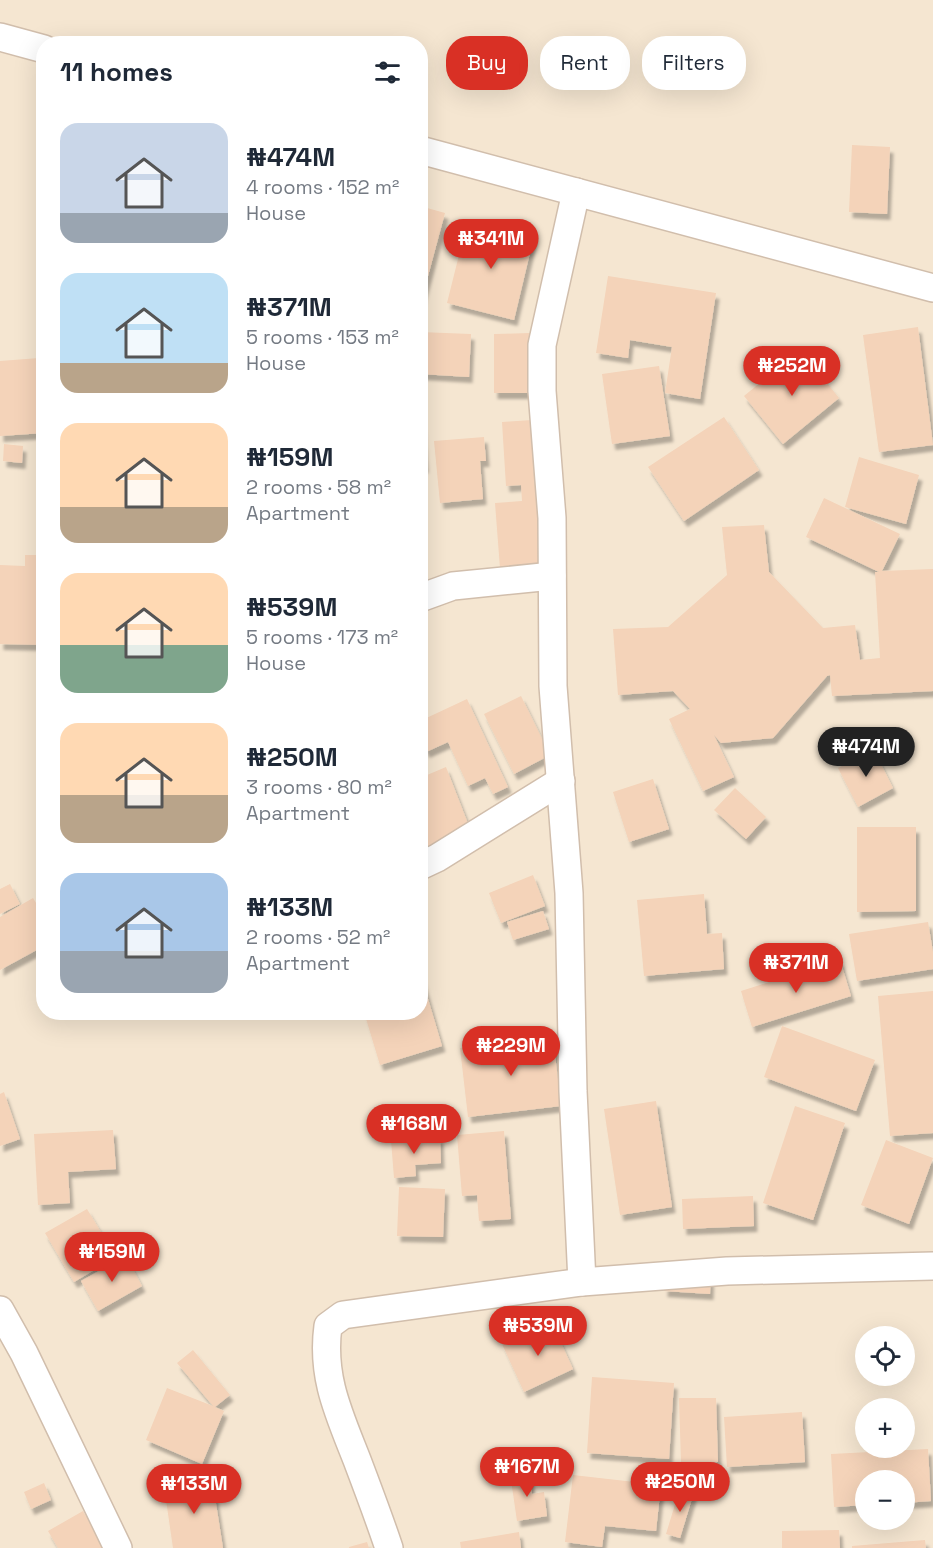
<!DOCTYPE html>
<html lang="en">
<head>
<meta charset="utf-8">
<style>
	body { margin:0; font-family:"Space Grotesk",sans-serif; background:#f6f6f7; color:#1f2937; height:100vh; display:flex; flex-direction:column; font-size:22px; white-space:nowrap }
	* { box-sizing:border-box; margin:0 }
	p { font-size:20px; color:#747a83 }
	.icon { flex:none; width:33px; height:33px; fill:none; stroke:currentColor; stroke-width:2; stroke-linecap:round; stroke-linejoin:round }
	.map { position:relative; flex:1; overflow:hidden }
	.sheet { position:absolute; left:36px; top:36px; width:392px; height:984px; display:flex; flex-direction:column; background:#fff; border-radius:24px; box-shadow:0 6px 24px #0002 }
	.sheet>* { flex:none }
	.banner { position:absolute; left:446px; top:36px; width:398px; height:54px; display:flex; gap:12px }
	.tools { position:absolute; left:855px; top:1326px; display:grid; gap:12px }
	.tools a { display:grid; place-items:center; width:60px; height:60px; border-radius:50%; background:#fff; box-shadow:0 6px 24px #0002; font-size:30px }
	.price { position:absolute; translate:-50% -51px; padding:0 14px; border-radius:21px; background:#d93025; color:#fff; font-size:20px; line-height:39px; filter:drop-shadow(0 2px 3px #0008) }
	.price::after { content:''; position:absolute; left:50%; top:36px; width:18px; height:14px; margin-left:-9px; background:inherit; clip-path:polygon(0 0,100% 0,50% 100%) }
	.price.active { background:#222; color:#fff }
	ul { padding:0; list-style:none }
	li { display:flex; align-items:center; gap:18px; height:150px; padding:0 24px }
	li span { display:grid; place-items:center; flex:none; width:168px; height:120px; border-radius:18px; color:#555 }
	li>.icon { margin-inline-start:auto }
	span .icon { width:72px; height:72px; fill:#fffc; stroke-width:1 }
	li b { font-size:26px }
	h2 { display:flex; justify-content:space-between; align-items:center; height:72px; padding:0 24px; font-size:26px }
	.tag { padding:0 21px; border-radius:24px; background:#fff; box-shadow:0 6px 24px #0002; font-size:21px; line-height:54px }
	.tag.active { background:#d93025; color:#fff }
	.map>svg:first-child { display:block }
	.residential { fill:#f5e6d1; fill-rule:evenodd }
	.building { fill:#f4d3b9; filter:url(#shadow) }
	.lines { fill:none; stroke-linecap:round; stroke-linejoin:round }
	.minor-casing { stroke:#d1beac; stroke-width:30 }
	.minor { stroke:#fff; stroke-width:27 }
</style>
</head>
<body>
<div class="map">
<svg width="933" height="1548" viewBox="0 0 933 1548">
	<defs>
		<filter id="shadow"><feDropShadow dx="3.5" dy="6" stdDeviation="1.5" flood-color="#0004"/></filter>
	</defs>
	<rect width="100%" height="100%" fill="#fdf4e3"/>
	<!-- residential -->
	<path class="residential" d="M0,0H933V1548H0ZM44,44H420V1012H44ZM866,1336H904V1376H866ZM866,1408H904V1448H866ZM866,1480H904V1520H866Z"/>
	<!-- building -->
	<g class="building">
		<path d="M852,145L890,147L887,214L849,212Z"/>
		<path d="M420,206L445,213L421,302L420,301Z"/>
		<path d="M468,219L534,236L514,320L447,303Z"/>
		<path d="M608,276L716,293L700,399L665,393L672,347L630,340L628,358L596,353Z"/>
		<path d="M918,327L933,445L879,452L863,335Z"/>
		<path d="M420,332L471,334L469,377L420,374Z"/>
		<path d="M530,333L531,393H494V334Z"/>
		<path d="M800,350L839,398L783,444L744,396Z"/>
		<path d="M39,358L44,433L0,436V361Z"/>
		<path d="M659,366L670,436L612,444L602,374Z"/>
		<path d="M724,417L759,470L684,521L648,467Z"/>
		<path d="M532,420L544,564L500,568L495,503L522,501L521,485L506,486L502,422Z"/>
		<path d="M420,425H422L425,467L420,468Z"/>
		<path d="M484,437L486,461H480L483,499L440,503L434,441Z"/>
		<path d="M4,444L23,446L22,463L3,461Z"/>
		<path d="M859,457L919,475L906,524L845,507Z"/>
		<path d="M824,498L900,534L882,571L933,569V691L832,696L830,675L827,676L773,738L721,743L714,735L734,777L703,791L669,719L690,709L673,691L618,695L613,629L668,627L727,575L722,527L764,525L769,572L823,628L855,625L860,660L880,658L875,572H879L806,537Z"/>
		<path d="M25,555H44V645L0,644V565L25,566Z"/>
		<path d="M521,696L550,755L514,774L484,714Z"/>
		<path d="M467,699L508,787L493,794L485,778L468,786L448,742L426,752L420,739V721Z"/>
		<path d="M874,750L893,788L858,807L838,768Z"/>
		<path d="M446,767L472,834L430,850L420,824V778Z"/>
		<path d="M653,779L669,829L629,842L613,792Z"/>
		<path d="M735,788L766,817L746,839L714,810Z"/>
		<path d="M857,827H916V911L857,912Z"/>
		<path d="M533,875L545,906L501,923L489,893Z"/>
		<path d="M10,884L20,904L0,914V889Z"/>
		<path d="M704,894L707,934L722,933L724,969L644,976L637,900Z"/>
		<path d="M33,898L44,916V946L0,970V917Z"/>
		<path d="M543,911L549,929L513,940L507,922Z"/>
		<path d="M928,922L933,952V969L857,981L849,934Z"/>
		<path d="M840,960L851,996L752,1027L741,991Z"/>
		<path d="M421,975L442,1046L380,1065L364,1012H420Z"/>
		<path d="M933,991V1133L890,1136L878,996Z"/>
		<path d="M782,1026L875,1060L856,1111L764,1077Z"/>
		<path d="M553,1037L561,1106L468,1117L460,1048Z"/>
		<path d="M4,1092L20,1139L0,1146V1094Z"/>
		<path d="M656,1101L672,1207L620,1215L604,1109Z"/>
		<path d="M795,1106L845,1123L813,1220L763,1203Z"/>
		<path d="M113,1130L116,1169L68,1172L70,1203L38,1205L34,1134Z"/>
		<path d="M504,1131L511,1219L479,1221L477,1195L462,1196L457,1135Z"/>
		<path d="M440,1137L441,1163L415,1165L416,1176L394,1178L391,1140Z"/>
		<path d="M886,1140L933,1158L909,1224L861,1205Z"/>
		<path d="M399,1187L445,1189L443,1237L397,1236Z"/>
		<path d="M753,1196L754,1226L683,1229L682,1199Z"/>
		<path d="M87,1209L116,1257L74,1282L45,1233Z"/>
		<path d="M126,1256L142,1286L98,1311L81,1281Z"/>
		<path d="M666,1263L711,1267L710,1294L664,1291Z"/>
		<path d="M551,1321L573,1369L524,1392L502,1344Z"/>
		<path d="M193,1350L230,1395L215,1407L224,1411L202,1464L146,1440L167,1388L213,1406L177,1363Z"/>
		<path d="M592,1377L674,1383L669,1459L587,1453Z"/>
		<path d="M679,1398H716L718,1462L681,1463Z"/>
		<path d="M802,1412L805,1462L727,1467L724,1417Z"/>
		<path d="M928,1449L931,1501L904,1503V1480H866V1505L834,1507L831,1454Z"/>
		<path d="M529,1470L532,1494L544,1492L547,1516L517,1521L510,1473Z"/>
		<path d="M573,1475L661,1485L656,1531L605,1526L602,1547L565,1542Z"/>
		<path d="M212,1478L223,1548H173L164,1486Z"/>
		<path d="M44,1483L51,1500L31,1509L24,1492Z"/>
		<path d="M680,1488L694,1492L680,1538L666,1534Z"/>
		<path d="M83,1511L105,1548H58L48,1531Z"/>
		<path d="M839,1530L840,1548H782V1531Z"/>
		<path d="M519,1532L521,1548H461L460,1542Z"/>
		<path d="M925,1540L926,1548H852V1546Z"/>
		<path d="M367,1542L369,1548H349V1547Z"/>
	</g>
	<g class="lines">
		<!-- minor casing -->
		<g class="minor-casing">
			<g id="minor">
				<path d="M0,37L44,49"/>
				<path d="M420,150L933,288"/>
				<path d="M576,192L542,345V391L552,518L553,686L569,893L573,1091L582,1282"/>
				<path d="M420,598L453,586L552,576"/>
				<path d="M420,866L437,858L561,781"/>
				<path d="M0,1310L24,1353L118,1548"/>
				<path d="M389,1548C379,1518 368,1489 357,1460C339,1414 321,1377 328,1326L343,1315L582,1282L727,1271L933,1266"/>
			</g>
		</g>
		<!-- minor -->
		<use href="#minor" class="minor"/>
	</g>
</svg>
<div class="tools">
<a><svg class="icon" aria-label="locate" viewBox="0 0 24 24"><circle cx="12" cy="12" r="6"/><path d="M12 2v4M12 18v4M2 12h4M18 12h4"/></svg></a>
<a>+</a>
<a>−</a>
</div>
<b class="price" style="left:491px;top:270px">₦341M</b>
<b class="price" style="left:792px;top:397px">₦252M</b>
<b class="price active" style="left:866px;top:778px">₦474M</b>
<b class="price" style="left:796px;top:994px">₦371M</b>
<b class="price" style="left:511px;top:1077px">₦229M</b>
<b class="price" style="left:414px;top:1155px">₦168M</b>
<b class="price" style="left:112px;top:1283px">₦159M</b>
<b class="price" style="left:538px;top:1357px">₦539M</b>
<b class="price" style="left:527px;top:1498px">₦167M</b>
<b class="price" style="left:680px;top:1513px">₦250M</b>
<b class="price" style="left:194px;top:1515px">₦133M</b>
<div class="banner">
<a class="tag active">Buy</a>
<a class="tag">Rent</a>
<a class="tag">Filters</a>
</div>
<section class="sheet">
<h2>11 homes<svg class="icon" aria-label="filters" viewBox="0 0 24 24"><path d="M4 7h16M4 17h16"/><circle cx="9" cy="7" r="2"/><circle cx="15" cy="17" r="2"/></svg></h2>
<ul>
<li><span style="background:linear-gradient(#c9d6e8 75%,#9aa5b1 0)"><svg class="icon" aria-label="home" viewBox="0 0 24 24"><path d="M3 11l9-7 9 7M6 9v11h12V9"/></svg></span><div><b>₦474M</b><p>4 rooms · 152 m²</p><p>House</p></div></li>
<li><span style="background:linear-gradient(#bfe0f5 75%,#b9a48a 0)"><svg class="icon" aria-label="home" viewBox="0 0 24 24"><path d="M3 11l9-7 9 7M6 9v11h12V9"/></svg></span><div><b>₦371M</b><p>5 rooms · 153 m²</p><p>House</p></div></li>
<li><span style="background:linear-gradient(#ffd9b3 70%,#b9a48a 0)"><svg class="icon" aria-label="home" viewBox="0 0 24 24"><path d="M3 11l9-7 9 7M6 9v11h12V9"/></svg></span><div><b>₦159M</b><p>2 rooms · 58 m²</p><p>Apartment</p></div></li>
<li><span style="background:linear-gradient(#ffd9b3 60%,#7fa58c 0)"><svg class="icon" aria-label="home" viewBox="0 0 24 24"><path d="M3 11l9-7 9 7M6 9v11h12V9"/></svg></span><div><b>₦539M</b><p>5 rooms · 173 m²</p><p>House</p></div></li>
<li><span style="background:linear-gradient(#ffd9b3 60%,#b9a48a 0)"><svg class="icon" aria-label="home" viewBox="0 0 24 24"><path d="M3 11l9-7 9 7M6 9v11h12V9"/></svg></span><div><b>₦250M</b><p>3 rooms · 80 m²</p><p>Apartment</p></div></li>
<li><span style="background:linear-gradient(#a9c7e8 65%,#9aa5b1 0)"><svg class="icon" aria-label="home" viewBox="0 0 24 24"><path d="M3 11l9-7 9 7M6 9v11h12V9"/></svg></span><div><b>₦133M</b><p>2 rooms · 52 m²</p><p>Apartment</p></div></li>
</ul>
</section>
</div>
</body>
</html>
